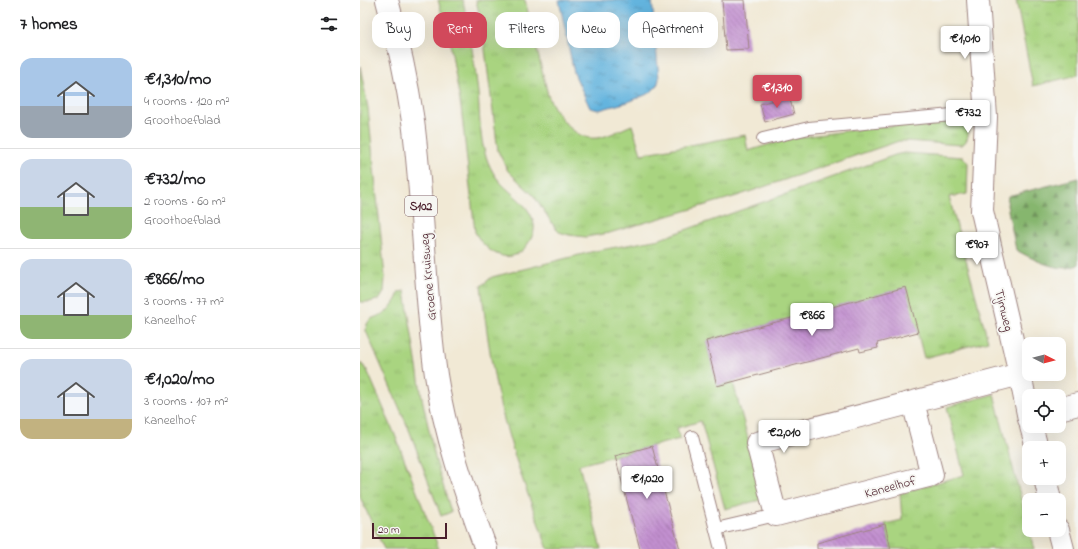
<!DOCTYPE html>
<html lang="en">
<head>
<meta charset="utf-8">
<style>
	body { margin:0; font-family:"Indie Flower",sans-serif; background:#f6f6f6; color:#202124; height:100vh; display:flex; flex-direction:column; font-size:15px; white-space:nowrap }
	* { box-sizing:border-box; margin:0 }
	p { font-size:13px; color:#757577 }
	.icon { flex:none; width:22px; height:22px; fill:none; stroke:currentColor; stroke-width:2; stroke-linecap:round; stroke-linejoin:round }
	.map { position:relative; flex:1; overflow:hidden }
	.drawer { display:flex; flex-direction:column; background:#fff; width:360px }
	.drawer>* { flex:none }
	.guide { position:absolute; left:12px; top:12px; width:380px; height:36px; display:flex; gap:8px }
	.needle { width:26px; rotate:96deg }
	.tools { position:absolute; left:662px; top:337px; display:grid; gap:8px }
	.tools a { display:grid; place-items:center; width:44px; height:44px; border-radius:8px; background:#fff; box-shadow:0 4px 16px #0002; font-size:20px }
	.scale { position:absolute; left:12px; bottom:10px; width:75px; box-sizing:border-box; padding-left:4px; border:2px solid #4a1f2b; border-top:0; font-size:11px; line-height:14px; white-space:nowrap; color:#4a1f2b; -webkit-text-stroke:3px #f6f6f2; paint-order:stroke }
	.price { position:absolute; translate:-50% -34px; padding:0 9px; border-radius:4px; background:#fff; color:#222; font-size:13px; line-height:26px; filter:drop-shadow(0 1px 2px #0008) }
	.price::after { content:''; position:absolute; left:50%; top:24px; width:12px; height:9px; margin-left:-6px; background:inherit; clip-path:polygon(0 0,100% 0,50% 100%) }
	.price.active { background:#d1495b; color:#fff }
	ul { padding:0; list-style:none }
	li { display:flex; align-items:center; gap:12px; height:100px; padding:0 20px }
	li+li { border-top:1px solid #e0e0e0 }
	li span { display:grid; place-items:center; flex:none; width:112px; height:80px; border-radius:12px; color:#555 }
	li>.icon { margin-inline-start:auto }
	span .icon { width:48px; height:48px; fill:#fffc; stroke-width:1 }
	li b { font-size:17px }
	h2 { display:flex; justify-content:space-between; align-items:center; height:48px; padding:0 20px; font-size:17px }
	.chip { padding:0 14px; border-radius:12px; background:#fff; box-shadow:0 4px 16px #0002; font-size:14px; line-height:36px }
	.chip.active { background:#d1495b; color:#fff }
	main { display:flex; flex:1; min-height:0 }
	.map>svg:first-child { display:block }
	.grass { fill:url(#grass-tufts); stroke:#7a7a56 }
	.forest { fill:url(#forest-firs); stroke:#686a4c }
	.water { fill:url(#water-ripples); stroke:#566a84 }
	.building { fill:url(#building-back-hatch) }
	.lines { fill:none; stroke-linecap:round; stroke-linejoin:round }
	.lane-casing { stroke:#9e8480; stroke-width:14 }
	.street-casing { stroke:#9e8480; stroke-width:24 }
	.primary-casing { stroke:#9e8480; stroke-width:24 }
	.lane { stroke:#fff; stroke-width:12 }
	.street { stroke:#fff; stroke-width:22 }
	.primary { stroke:#fff; stroke-width:22 }
	.labels { text-anchor:middle; stroke-width:3.5; stroke-linejoin:round; paint-order:stroke }
	.shield { fill:#f6f6f2; stroke:#7e6067; stroke-width:1 }
	.shield-label { font-size:12px; font-weight:bold; fill:#4a1f2b }
	.street-label { font-size:13px; fill:#4a1f2b; stroke:#f6f6f2 }
</style>
</head>
<body>
<main>
<section class="drawer">
<h2>7 homes<svg class="icon" aria-label="filters" viewBox="0 0 24 24"><path d="M4 7h16M4 17h16"/><circle cx="9" cy="7" r="2"/><circle cx="15" cy="17" r="2"/></svg></h2>
<ul>
<li><span style="background:linear-gradient(#a9c7e8 60%,#9aa5b1 0)"><svg class="icon" aria-label="home" viewBox="0 0 24 24"><path d="M3 11l9-7 9 7M6 9v11h12V9"/></svg></span><div><b>€1,310/mo</b><p>4 rooms · 120 m²</p><p>Groothoefblad</p></div></li>
<li><span style="background:linear-gradient(#c9d6e8 60%,#8fb573 0)"><svg class="icon" aria-label="home" viewBox="0 0 24 24"><path d="M3 11l9-7 9 7M6 9v11h12V9"/></svg></span><div><b>€732/mo</b><p>2 rooms · 60 m²</p><p>Groothoefblad</p></div></li>
<li><span style="background:linear-gradient(#c9d6e8 70%,#8fb573 0)"><svg class="icon" aria-label="home" viewBox="0 0 24 24"><path d="M3 11l9-7 9 7M6 9v11h12V9"/></svg></span><div><b>€866/mo</b><p>3 rooms · 77 m²</p><p>Kaneelhof</p></div></li>
<li><span style="background:linear-gradient(#c9d6e8 75%,#c2b280 0)"><svg class="icon" aria-label="home" viewBox="0 0 24 24"><path d="M3 11l9-7 9 7M6 9v11h12V9"/></svg></span><div><b>€1,020/mo</b><p>3 rooms · 107 m²</p><p>Kaneelhof</p></div></li>
</ul>
</section>
<div class="map">
<svg width="718" height="549" viewBox="0 0 718 549">
	<defs>
		<pattern id="grass-tufts" width="24" height="20" patternUnits="userSpaceOnUse"><rect width="24" height="20" fill="#a9d480"/><path d="M3 7l-1-3M5 7V3M7 7l1-3M15 17l-1-3M17 17v-4M19 17l1-3" fill="none" stroke="#93b66f"/></pattern>
		<pattern id="forest-firs" width="22" height="20" patternUnits="userSpaceOnUse"><rect width="22" height="20" fill="#86b66e"/><path d="M5 1l3.5 6h-7zM16 11l3.5 6h-7z" fill="#70935b"/></pattern>
		<pattern id="water-ripples" width="26" height="14" patternUnits="userSpaceOnUse"><rect width="26" height="14" fill="#63b4de"/><path d="M2 4q2-2 4 0t4 0M15 11q2-2 4 0t4 0" fill="none" stroke="#5492b4"/></pattern>
		<pattern id="building-back-hatch" width="6" height="6" patternUnits="userSpaceOnUse"><rect width="6" height="6" fill="#c290d0"/><path d="M-1 5l2 2M0 0l6 6M5-1l2 2" fill="none" stroke="#a075a9"/></pattern>
	</defs>
	<rect width="100%" height="100%" fill="#f6f6f2"/>
	<filter id="ink" filterUnits="userSpaceOnUse"><feTurbulence type="fractalNoise" baseFrequency=".025" numOctaves="2"/><feDisplacementMap in="SourceGraphic" scale="8" xChannelSelector="R" yChannelSelector="G"/><feConvolveMatrix kernelMatrix="1 2 1 2 8 2 1 2 1" color-interpolation-filters="sRGB"/></filter>
	<filter id="wash" filterUnits="userSpaceOnUse"><feTurbulence type="fractalNoise" baseFrequency=".012" numOctaves="4" result="noise"/><feDisplacementMap in="SourceGraphic" scale="16" xChannelSelector="R" yChannelSelector="G"/><feGaussianBlur stdDeviation="0.9" result="paint"/><feColorMatrix in="noise" values="0 0 0 0 0 0 0 0 0 0 0 0 0 0 0 0 0 1.4 0 .05"/><feComposite in="paint" operator="in"/></filter>
	<g filter="url(#wash)">
		<rect width="100%" height="100%" fill="#f1e9d5"/>
		<!-- grass -->
		<g class="grass">
			<path d="M78,0H103C109,31 115,62 118,93C120,116 119,140 128,162C131,169 135,177 141,183C152,195 172,207 174,225C175,231 172,237 169,242C153,269 126,254 115,232L101,107L89,37Z"/>
			<path d="M116,0H165L188,95C195,113 214,141 237,138C247,137 262,129 272,125L281,154L385,135L388,151L427,139L509,128L592,120C596,120 602,120 605,122C610,125 609,136 606,141C605,143 603,144 601,145L546,141H539L377,196L249,233L226,237L209,235L199,232L196,229L174,196L148,171L138,151L122,26Z"/>
			<path d="M656,0H718V75L673,86Z"/>
			<path d="M0,66L8,108L25,277L24,292L20,299L10,302H0Z"/>
			<path d="M544,153L603,157L608,163L607,194L589,197L628,341L564,358L546,288L346,341L357,385L373,382L404,499L365,509L341,421L317,428L320,439L219,465L241,549H188C170,501 152,453 140,404C131,365 126,326 121,286L132,277L235,251L300,239L535,155Z"/>
			<path d="M45,291L62,398L75,458L91,512L81,516L50,432L6,331C6,315 18,319 27,311C33,305 37,299 39,292Z"/>
			<path d="M0,362L7,370L35,435L79,549H24L0,497Z"/>
			<path d="M634,394L674,549H531L525,524L542,520L540,493L604,475L587,407Z"/>
		</g>
		<!-- forest -->
		<path class="forest" d="M718,178V265C714,266 710,268 706,268C689,268 671,258 656,250L647,205L648,196Z"/>
		<!-- water -->
		<path class="water" d="M199,0H292L299,79L297,86L290,93L268,102L239,110L230,108L214,73Z"/>
		<g id="blocks">
			<!-- building -->
			<g class="building">
				<path d="M362,0H385L389,49L366,50Z"/>
				<path d="M429,96L434,114L405,122L400,104Z"/>
				<path d="M546,287L558,332L517,343L518,348L500,352L499,348L357,386L346,341Z"/>
				<path d="M292,446L312,521L320,549H280L255,456Z"/>
				<path d="M525,524L531,549H457V543Z"/>
			</g>
		</g>
	</g>
	<g filter="url(#ink)">
		<use href="#blocks" fill-opacity="0" stroke="#9e8480" stroke-width="1"/>
		<g class="lines">
			<!-- lane casing -->
			<g class="lane-casing">
				<g id="lane">
					<path d="M403,139L449,128L592,115L626,117"/>
					<path d="M332,437L361,549"/>
					<path d="M356,529L416,515"/>
				</g>
			</g>
			<!-- street casing -->
			<g class="street-casing">
				<g id="street">
					<path d="M618,0L626,117L622,211L660,374L669,419"/>
					<path d="M553,402L572,475L416,515L397,443L660,374"/>
					<path d="M699,409L718,404"/>
					<path d="M671,426L677,448"/>
					<path d="M685,478L690,500"/>
					<path d="M698,530L703,549"/>
				</g>
			</g>
			<!-- primary casing -->
			<g class="primary-casing">
				<path id="primary" d="M27,0C38,40 47,81 53,121C64,206 64,291 76,375C85,435 105,492 126,549"/>
			</g>
			<!-- lane -->
			<use href="#lane" class="lane"/>
			<!-- street -->
			<use href="#street" class="street"/>
			<!-- primary -->
			<use href="#primary" class="primary"/>
		</g>
	</g>
	<g class="labels">
		<!-- shield labels -->
		<rect class="shield" x="45" y="196" width="32" height="20" rx="3"/>
		<g class="shield-label">
			<text x="61" y="210">S102</text>
		</g>
		<!-- street labels -->
		<g class="street-label">
			<text transform="translate(67 277) rotate(-95)" y="5">Groene Kruisweg</text>
			<text transform="translate(645 310) rotate(76)" y="5">Tijmweg</text>
			<text transform="translate(530 486) rotate(-15)" y="5">Kaneelhof</text>
		</g>
	</g>
</svg>
<div class="tools">
<a><svg class="needle" viewBox="-14 -14 28 28"><path d="M0-13l5 13h-10z" fill="#e53935"/><path d="M0 13l5-13h-10z" fill="#757577"/></svg></a>
<a><svg class="icon" aria-label="locate" viewBox="0 0 24 24"><circle cx="12" cy="12" r="6"/><path d="M12 2v4M12 18v4M2 12h4M18 12h4"/></svg></a>
<a>+</a>
<a>−</a>
</div>
<div class="scale">20 m</div>
<b class="price" style="left:605px;top:60px">€1,010</b>
<b class="price active" style="left:417px;top:109px">€1,310</b>
<b class="price" style="left:608px;top:134px">€732</b>
<b class="price" style="left:617px;top:266px">€907</b>
<b class="price" style="left:452px;top:337px">€866</b>
<b class="price" style="left:424px;top:454px">€2,010</b>
<b class="price" style="left:287px;top:500px">€1,020</b>
<div class="guide">
<a class="chip">Buy</a>
<a class="chip active">Rent</a>
<a class="chip">Filters</a>
<a class="chip">New</a>
<a class="chip">Apartment</a>
</div>
</div>
</main>
</body>
</html>
